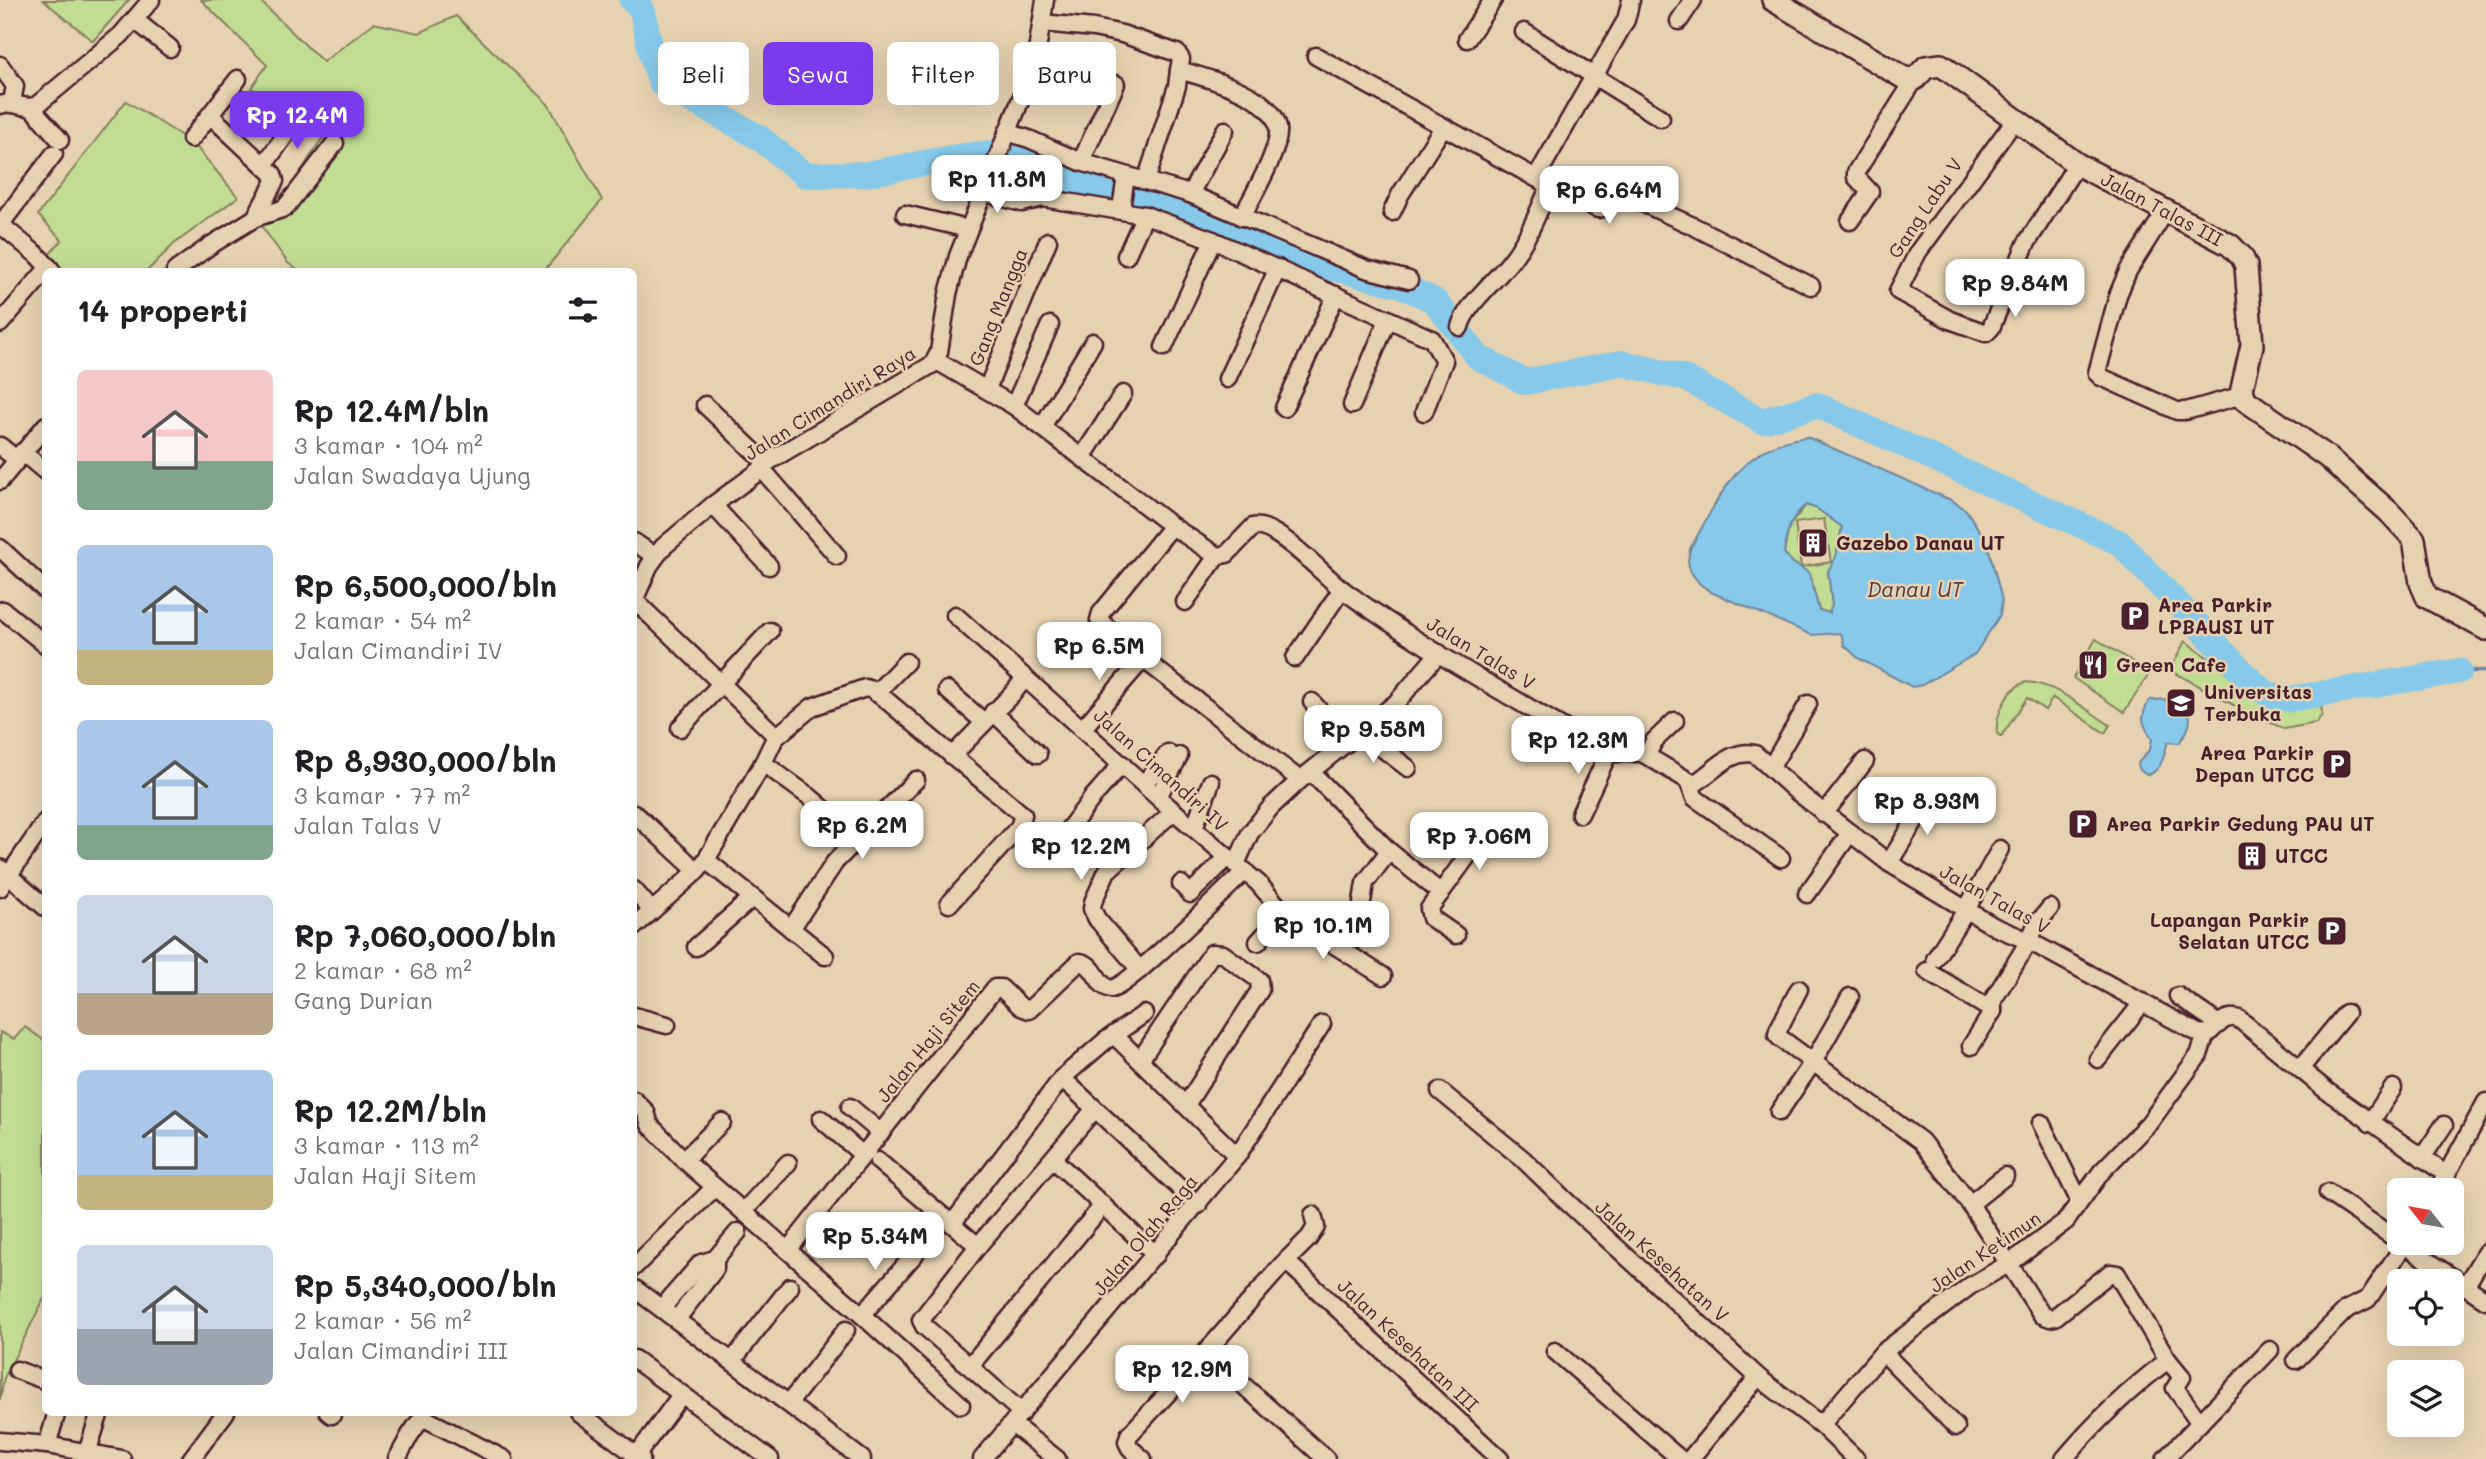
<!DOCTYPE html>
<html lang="id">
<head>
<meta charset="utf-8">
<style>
	body { margin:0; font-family:Mali,sans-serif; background:#f6f6f6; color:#202124; height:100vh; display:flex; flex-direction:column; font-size:26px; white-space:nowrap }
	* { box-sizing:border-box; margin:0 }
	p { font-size:23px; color:#757577 }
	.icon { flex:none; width:38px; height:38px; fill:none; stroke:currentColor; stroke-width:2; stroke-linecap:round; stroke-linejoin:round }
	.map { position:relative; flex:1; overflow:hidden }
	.details { position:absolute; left:42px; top:268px; width:595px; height:1148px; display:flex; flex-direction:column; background:#fff; border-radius:10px; box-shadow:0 7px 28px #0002 }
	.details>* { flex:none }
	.guide { position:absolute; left:658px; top:42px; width:665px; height:63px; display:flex; gap:14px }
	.needle { width:46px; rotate:301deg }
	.controls { position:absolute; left:2387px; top:1178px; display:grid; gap:14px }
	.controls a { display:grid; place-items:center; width:77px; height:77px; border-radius:10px; background:#fff; box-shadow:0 7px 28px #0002; font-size:35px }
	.price { position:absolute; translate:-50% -60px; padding:0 16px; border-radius:14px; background:#fff; color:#222; font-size:23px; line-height:46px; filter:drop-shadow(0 2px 4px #0008) }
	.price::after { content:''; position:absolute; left:50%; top:42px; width:21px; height:16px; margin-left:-10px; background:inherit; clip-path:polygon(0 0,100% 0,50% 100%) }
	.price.active { background:#7c3aed; color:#fff }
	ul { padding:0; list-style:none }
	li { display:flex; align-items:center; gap:21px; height:175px; padding:0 35px }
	li span { display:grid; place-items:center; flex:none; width:196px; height:140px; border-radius:10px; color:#555 }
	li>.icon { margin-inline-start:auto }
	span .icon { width:84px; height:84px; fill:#fffc; stroke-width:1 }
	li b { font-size:30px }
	h2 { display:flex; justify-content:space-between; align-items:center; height:84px; padding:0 35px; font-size:30px }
	.pill { padding:0 24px; border-radius:10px; background:#fff; box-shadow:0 7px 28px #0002; font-size:24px; line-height:63px }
	.pill.active { background:#7c3aed; color:#fff }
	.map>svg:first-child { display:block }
	.green { fill:#c1dd94; stroke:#867e60; stroke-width:2; fill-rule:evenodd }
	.water { fill:#88c9e9; stroke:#6f859d; stroke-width:2; fill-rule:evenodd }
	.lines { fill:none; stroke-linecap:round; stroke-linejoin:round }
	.stream { stroke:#6f859d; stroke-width:4.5 }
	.river { stroke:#88c9e9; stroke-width:26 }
	.minor-casing { stroke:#4a1f2b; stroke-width:21 }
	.tertiary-casing { stroke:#4a1f2b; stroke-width:26 }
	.minor { stroke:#e6d2b0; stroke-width:16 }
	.tertiary { stroke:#e6d2b0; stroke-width:21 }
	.labels { text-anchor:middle; stroke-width:5; stroke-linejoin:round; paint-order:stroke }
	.street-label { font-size:19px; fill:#4a1f2b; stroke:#e6d2b0 }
	.poi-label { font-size:19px; font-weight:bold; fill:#4a1f2b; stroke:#e6d2b0; text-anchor:start }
	.water-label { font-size:21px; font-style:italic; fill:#533848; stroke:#e6d2b0 }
</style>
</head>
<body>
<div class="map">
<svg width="2486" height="1459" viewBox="0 0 2486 1459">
	<rect width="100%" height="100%" fill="#e6d2b0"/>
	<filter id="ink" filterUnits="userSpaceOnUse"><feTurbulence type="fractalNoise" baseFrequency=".0143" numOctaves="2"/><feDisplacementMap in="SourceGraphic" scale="14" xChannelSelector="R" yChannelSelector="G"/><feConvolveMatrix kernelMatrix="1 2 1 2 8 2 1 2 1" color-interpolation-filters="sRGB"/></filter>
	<g filter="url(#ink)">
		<!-- green -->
		<g class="green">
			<path d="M43,0H129L93,41Z"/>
			<path d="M201,0H259L323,62L374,23L419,33L456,16L548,104L602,200L544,271H299L288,263L255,217L292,185L328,129L296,117L251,88L267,65Z"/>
			<path d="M126,101L193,143L238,197L174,244L147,271H60L46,258L62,240L38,215Z"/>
			<path d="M1806,505L1817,508L1842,527L1836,558L1828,571L1832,606L1829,613L1819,610L1809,573L1793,563L1784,553L1789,526ZM1824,519L1831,562L1801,567L1795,523Z"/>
			<path d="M2096,639L2150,673L2124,712L2073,678Z"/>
			<path d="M2185,641L2271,704L2288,708L2321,703L2322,715L2316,723L2284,729L2237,707L2170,670Z"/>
			<path d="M2026,682C2057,684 2085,709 2110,725L2105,733L2053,698L2045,710L2027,698L2001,737L1997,733C1995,715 2008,687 2026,682Z"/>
			<path d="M25,1027L45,1041V1297L4,1378L0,1400V1032L14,1039Z"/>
		</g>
		<!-- water -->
		<g class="water">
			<path d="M1807,437L1953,501L1966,510L1987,542L2002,600L2000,615L1975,654L1922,685L1912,687L1858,658L1844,645L1842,636L1839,633L1812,635L1711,592L1700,584L1690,571L1688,561L1690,549C1720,496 1739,445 1807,437ZM1806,505L1817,509L1842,527L1836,557L1828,571L1832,605L1829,613L1819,610L1809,573L1793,563L1784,553C1786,534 1790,517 1806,505Z"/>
			<path d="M2172,699C2195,708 2194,725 2179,743L2168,742C2163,756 2163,768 2149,775C2141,772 2139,771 2138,763L2150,749L2152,739C2142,723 2139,717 2150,700Z"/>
		</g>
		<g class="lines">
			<!-- stream -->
			<path class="stream" d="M2459,671H2486"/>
			<!-- river -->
			<path class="river" d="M632,0L642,9L652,56L661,83L760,138L805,175L866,174L957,157L1011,151L1045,160L1082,186L1113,187L1165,197L1320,265L1401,285L1435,301L1478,357L1525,382L1621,363L1685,378L1762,421L1817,405L2120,543L2244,674L2267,694L2289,699L2459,671"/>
			<!-- minor casing -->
			<g class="minor-casing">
				<g id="minor">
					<path d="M135,20L170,48"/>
					<path d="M1679,21L1693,0"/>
					<path d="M1042,23L1094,28L1122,34L1177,53L1181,59L1179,70C1206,78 1273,94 1278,128C1281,149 1252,197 1242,217"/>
					<path d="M1524,32L1661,118"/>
					<path d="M1467,39L1493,0"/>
					<path d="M1316,56L1536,178L1598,209L1603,208L1610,193L1616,191L1693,226L1811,286"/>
					<path d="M0,65L15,86L12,102"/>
					<path d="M0,105C14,100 24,111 37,105L121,35L151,0"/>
					<path d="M32,108L60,140"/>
					<path d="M210,115L273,174L275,181L255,218"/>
					<path d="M2015,120L1918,252L1898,291L1950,320L1986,333L1991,328L2026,244L2077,164"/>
					<path d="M1007,132L1029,139L1081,162L1190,194L1366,269L1409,280"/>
					<path d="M191,139L238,79"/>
					<path d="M1081,162L1116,84"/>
					<path d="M264,165L299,116"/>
					<path d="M1536,178L1626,20L1631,0"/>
					<path d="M1146,181L1177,86L1179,70"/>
					<path d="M982,192L1022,203L1043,198L1145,215L1213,240L1432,339L1444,361L1424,412"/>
					<path d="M1190,194L1225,130"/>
					<path d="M1121,209L1126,176"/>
					<path d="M1392,212L1400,195L1443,127"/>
					<path d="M2165,212L2128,271L2118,295L2097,373L2101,377L2177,411H2186L2243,395"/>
					<path d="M905,214L968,229"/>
					<path d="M1850,221L1870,192L1856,177V172L1915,79"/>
					<path d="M0,224L37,255L52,271"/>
					<path d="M0,225L54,154"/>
					<path d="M1126,256L1145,215"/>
					<path d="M175,271L211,245L255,218L285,208L335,143"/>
					<path d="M0,324L49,267"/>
					<path d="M1460,327C1465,305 1499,278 1513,258C1529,237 1539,210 1550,185"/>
					<path d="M1164,347L1213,240"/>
					<path d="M935,360L1014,406L1172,526L1217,556L1227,554L1253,527C1275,521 1325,577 1343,590C1425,650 1516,699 1603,751L1614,753H1642L1694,784C1714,772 1729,749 1755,754L1796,791L1889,863L1995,927L2029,941L2198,1033L2208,1034C2217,1025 2226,1014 2239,1019L2327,1091L2447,1175"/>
					<path d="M1227,379L1278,268"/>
					<path d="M987,389L1048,241"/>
					<path d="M705,405L766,463"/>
					<path d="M1352,405L1388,319"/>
					<path d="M1014,406L1050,325"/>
					<path d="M1284,408L1336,295"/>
					<path d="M1042,427L1093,342"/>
					<path d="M0,446L16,459"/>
					<path d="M22,452L46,472"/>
					<path d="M1083,456L1123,394"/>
					<path d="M762,469L837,556"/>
					<path d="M0,481L46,425"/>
					<path d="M713,505L769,566"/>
					<path d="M1172,526L1101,613L1099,620L1143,659L1300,780"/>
					<path d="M634,542L655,556"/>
					<path d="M0,548L46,591"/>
					<path d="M634,600L772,732L775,738"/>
					<path d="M634,601L649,566L663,547L713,505L762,469L766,463L933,364L939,352L948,294L958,256L1035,64L1045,0"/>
					<path d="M1185,602L1217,556"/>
					<path d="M3,610L46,645"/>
					<path d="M955,615L1162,801L1258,883L1284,913L1383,976"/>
					<path d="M1295,658L1342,589"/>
					<path d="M947,690L984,722"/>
					<path d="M876,693L906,662"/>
					<path d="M1312,702L1347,743"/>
					<path d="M993,712L1038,754"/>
					<path d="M680,728L770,631"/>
					<path d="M1083,728L1143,659"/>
					<path d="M1361,732L1408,768"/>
					<path d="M1647,755L1654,741L1675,721"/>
					<path d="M952,756L1014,692L1025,678"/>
					<path d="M763,763L810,797L858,838"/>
					<path d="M1771,767L1808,704"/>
					<path d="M1311,772L1389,851L1441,893"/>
					<path d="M1688,781L1695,798L1781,858"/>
					<path d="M1144,784L1168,753"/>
					<path d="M1158,797L1179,756"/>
					<path d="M634,813L697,871"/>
					<path d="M1580,814L1609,752"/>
					<path d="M1824,814L1865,761"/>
					<path d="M1194,828L1211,782"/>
					<path d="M1059,842L1093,797L1122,764"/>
					<path d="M706,860L825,956"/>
					<path d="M1889,863L1933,791"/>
					<path d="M1236,864L1250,833L1271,807L1300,780L1396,703L1439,653"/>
					<path d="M0,868L46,908"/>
					<path d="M1181,884L1190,894L1228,857"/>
					<path d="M0,888L46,821"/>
					<path d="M634,890L652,911"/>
					<path d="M1807,894L1850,833"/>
					<path d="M1362,902L1365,883L1389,851"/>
					<path d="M634,927L697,871L706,860L763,763L775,738L812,707L865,688L873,690L885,699L1023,815L1019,827L949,904"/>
					<path d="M791,929L835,862L916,780"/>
					<path d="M1456,935L1431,918L1429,909L1487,829"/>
					<path d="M1258,942L1284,913"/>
					<path d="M696,947L752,898"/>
					<path d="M1935,959L1966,910L2000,849"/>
					<path d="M1140,970L1097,919L1092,909L1093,902L1107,871L1174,811"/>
					<path d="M1927,971L1993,1011"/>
					<path d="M1799,989L1778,1030L1777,1035L1780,1038L1921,1141L1970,1204L2042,1315L2050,1318L2055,1317L2110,1273L2117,1274L2168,1360L2182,1377L2175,1388L2200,1423"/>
					<path d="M2178,996L2219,1024"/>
					<path d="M634,1016L667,1025"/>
					<path d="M1114,1035L1237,1156"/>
					<path d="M1971,1046L1993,1011V1000L2029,941L2036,925L2050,908"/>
					<path d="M2098,1059L2143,1002"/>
					<path d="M1140,1060L1212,953L1223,954L1259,980L1260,990L1186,1105"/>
					<path d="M2300,1069L2346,1013"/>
					<path d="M1062,1078L1198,1205"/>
					<path d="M1440,1091L1523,1159L1566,1201L1758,1377L1821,1425L1856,1459"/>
					<path d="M634,1100L646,1112L650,1125L684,1160L862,1315L961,1405"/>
					<path d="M850,1107L881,1133"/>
					<path d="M1779,1112L1813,1062L1850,997"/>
					<path d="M821,1119L863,1155"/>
					<path d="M2041,1123L2079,1200"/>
					<path d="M2370,1123L2393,1088"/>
					<path d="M2422,1158L2444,1125"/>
					<path d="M1053,1159L1156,1255"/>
					<path d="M684,1160L722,1122"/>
					<path d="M878,1161L978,1246"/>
					<path d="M2438,1190L2486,1102"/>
					<path d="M2328,1193L2486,1300"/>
					<path d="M1970,1204L2005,1176"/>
					<path d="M744,1211L788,1163"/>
					<path d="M1313,1215L1316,1227L1309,1238L1281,1266L1206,1352L1326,1459"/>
					<path d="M952,1224L1062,1078L1105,1041L1144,1014"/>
					<path d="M788,1250L995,988H1001L1021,1007L1029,1010L1079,962C1096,963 1096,986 1111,989C1124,991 1228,887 1245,871"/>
					<path d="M1287,1262L1500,1459"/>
					<path d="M634,1267L714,1188"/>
					<path d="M2466,1285L2486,1252"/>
					<path d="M635,1289L862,1459"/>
					<path d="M662,1308L701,1263L715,1259L738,1232"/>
					<path d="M862,1315L915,1254"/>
					<path d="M677,1319L715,1269V1259"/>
					<path d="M1555,1351L1680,1459"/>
					<path d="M1883,1352L1956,1427"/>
					<path d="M634,1359L770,1459"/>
					<path d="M733,1360L790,1287"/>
					<path d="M2296,1360L2346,1310L2368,1299L2406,1242"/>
					<path d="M970,1366L1103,1205"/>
					<path d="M17,1370L46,1381"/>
					<path d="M789,1403L846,1330"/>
					<path d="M328,1412L332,1415"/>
					<path d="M578,1412L641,1459"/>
					<path d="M1022,1413L924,1326L921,1320L978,1246L1094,1110"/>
					<path d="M1012,1424L1057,1459"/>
					<path d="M1821,1425L1883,1352L1970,1286L2010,1263L2066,1221L2102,1171L2149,1123L2199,1055L2206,1034"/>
					<path d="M0,1441L47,1445L122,1459"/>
					<path d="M47,1445L57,1412"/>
					<path d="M87,1453L100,1412"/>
					<path d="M191,1459L226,1412"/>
					<path d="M397,1459L410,1435L421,1419H426L504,1459"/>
					<path d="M634,1459L681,1395"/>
					<path d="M982,1459L1237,1156L1322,1024"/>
					<path d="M1143,1459L1130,1448L1127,1442L1129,1435L1206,1352"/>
					<path d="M1690,1459L1758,1377"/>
					<path d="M2064,1459C2095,1422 2130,1389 2168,1360"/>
					<path d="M2165,1459L2270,1350"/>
				</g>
			</g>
			<!-- tertiary casing -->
			<g class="tertiary-casing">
				<path id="tertiary" d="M1773,0L1904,78L1915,79L1926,67L1941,65L2077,164L2230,245L2242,257L2246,266L2252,345L2242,389L2245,400L2326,456L2389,512L2414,539L2421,583L2427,597L2486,629"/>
			</g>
			<!-- minor -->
			<use href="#minor" class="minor"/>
			<!-- tertiary -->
			<use href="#tertiary" class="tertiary"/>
		</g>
	</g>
	<!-- icons -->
	<defs>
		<g id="building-square" transform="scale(1.575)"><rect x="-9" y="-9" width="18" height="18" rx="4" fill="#4a1f2b" stroke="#e6d2b0"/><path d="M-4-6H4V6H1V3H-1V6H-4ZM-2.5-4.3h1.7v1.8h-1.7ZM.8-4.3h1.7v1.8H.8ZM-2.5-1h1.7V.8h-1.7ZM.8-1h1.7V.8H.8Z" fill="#fff"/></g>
		<g id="parking-square" transform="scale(1.575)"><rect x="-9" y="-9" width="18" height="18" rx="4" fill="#4a1f2b" stroke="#e6d2b0"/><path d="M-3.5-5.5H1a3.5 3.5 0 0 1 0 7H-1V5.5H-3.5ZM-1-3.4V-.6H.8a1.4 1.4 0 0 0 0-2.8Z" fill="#fff"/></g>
		<g id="restaurant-square" transform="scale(1.575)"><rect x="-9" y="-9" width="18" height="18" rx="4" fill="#4a1f2b" stroke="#e6d2b0"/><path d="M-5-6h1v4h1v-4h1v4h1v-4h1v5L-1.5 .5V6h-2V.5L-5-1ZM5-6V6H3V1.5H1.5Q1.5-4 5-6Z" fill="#fff"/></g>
		<g id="university-square" transform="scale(1.575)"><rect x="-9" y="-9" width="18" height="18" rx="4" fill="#4a1f2b" stroke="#e6d2b0"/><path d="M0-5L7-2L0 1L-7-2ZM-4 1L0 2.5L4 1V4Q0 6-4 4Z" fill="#fff"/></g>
	</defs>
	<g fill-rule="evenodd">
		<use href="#building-square" x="1813" y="543"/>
		<use href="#parking-square" x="2135" y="616"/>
		<use href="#restaurant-square" x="2093" y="665"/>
		<use href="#university-square" x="2181" y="703"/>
		<use href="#parking-square" x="2337" y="764"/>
		<use href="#parking-square" x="2083" y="824"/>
		<use href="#building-square" x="2252" y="856"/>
		<use href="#parking-square" x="2332" y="931"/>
	</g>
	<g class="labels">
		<!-- street labels -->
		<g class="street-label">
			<text transform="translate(1925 208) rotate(-56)" y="7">Gang Labu V</text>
			<text transform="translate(2162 209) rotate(28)" y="7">Jalan Talas III</text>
			<text transform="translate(998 307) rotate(-68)" y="7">Gang Mangga</text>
			<text transform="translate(830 403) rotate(-32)" y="7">Jalan Cimandiri Raya</text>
			<text transform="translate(1481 653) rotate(31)" y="7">Jalan Talas V</text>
			<text transform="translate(1161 770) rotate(42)" y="7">Jalan Cimandiri IV</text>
			<text transform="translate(1995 899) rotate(29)" y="7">Jalan Talas V</text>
			<text transform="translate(928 1041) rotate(-51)" y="7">Jalan Haji Sitem</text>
			<text transform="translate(1145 1235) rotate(-50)" y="7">Jalan Olah Raga</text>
			<text transform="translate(1985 1252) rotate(-34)" y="7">Jalan Ketimun</text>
			<text transform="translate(1662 1261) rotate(42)" y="7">Jalan Kesehatan V</text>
			<text transform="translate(1408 1345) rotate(43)" y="7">Jalan Kesehatan III</text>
		</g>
		<!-- poi labels -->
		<g class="poi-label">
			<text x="1836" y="550">Gazebo Danau UT</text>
			<text x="2158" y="612">Area Parkir<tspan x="2158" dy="22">LPBAUSI UT</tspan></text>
			<text x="2116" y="672">Green Cafe</text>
			<text x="2204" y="699">Universitas<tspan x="2204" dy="22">Terbuka</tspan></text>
			<text x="2314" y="760" text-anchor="end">Area Parkir<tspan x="2314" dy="22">Depan UTCC</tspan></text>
			<text x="2106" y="831">Area Parkir Gedung PAU UT</text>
			<text x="2275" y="863">UTCC</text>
			<text x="2309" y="927" text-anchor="end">Lapangan Parkir<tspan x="2309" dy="22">Selatan UTCC</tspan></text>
		</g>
		<!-- water labels -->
		<g class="water-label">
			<text x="1915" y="597">Danau UT</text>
		</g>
	</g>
</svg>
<div class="controls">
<a><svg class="needle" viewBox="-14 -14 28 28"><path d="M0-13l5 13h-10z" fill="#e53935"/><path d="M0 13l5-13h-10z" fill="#757577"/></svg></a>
<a><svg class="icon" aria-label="locate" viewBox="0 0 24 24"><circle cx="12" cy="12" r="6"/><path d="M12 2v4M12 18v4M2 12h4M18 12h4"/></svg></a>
<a><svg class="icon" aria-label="layers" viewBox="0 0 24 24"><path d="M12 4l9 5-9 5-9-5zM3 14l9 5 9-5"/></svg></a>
</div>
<b class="price active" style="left:297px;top:151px">Rp 12.4M</b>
<b class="price" style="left:997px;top:215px">Rp 11.8M</b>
<b class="price" style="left:1609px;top:226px">Rp 6.64M</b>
<b class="price" style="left:2015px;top:319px">Rp 9.84M</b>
<b class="price" style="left:1099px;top:682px">Rp 6.5M</b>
<b class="price" style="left:1373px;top:765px">Rp 9.58M</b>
<b class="price" style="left:1578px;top:776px">Rp 12.3M</b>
<b class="price" style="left:1927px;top:837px">Rp 8.93M</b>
<b class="price" style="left:862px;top:861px">Rp 6.2M</b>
<b class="price" style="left:1479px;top:872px">Rp 7.06M</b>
<b class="price" style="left:1081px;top:882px">Rp 12.2M</b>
<b class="price" style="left:1323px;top:961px">Rp 10.1M</b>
<b class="price" style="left:875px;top:1272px">Rp 5.34M</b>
<b class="price" style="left:1182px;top:1405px">Rp 12.9M</b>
<div class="guide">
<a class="pill">Beli</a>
<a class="pill active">Sewa</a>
<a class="pill">Filter</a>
<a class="pill">Baru</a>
</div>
<section class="details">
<h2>14 properti<svg class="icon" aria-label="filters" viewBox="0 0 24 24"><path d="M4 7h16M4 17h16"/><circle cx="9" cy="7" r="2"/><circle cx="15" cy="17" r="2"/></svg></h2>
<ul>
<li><span style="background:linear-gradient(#f6c9c9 65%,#7fa58c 0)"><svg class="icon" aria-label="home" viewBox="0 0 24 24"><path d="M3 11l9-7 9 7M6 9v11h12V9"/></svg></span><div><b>Rp 12.4M/bln</b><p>3 kamar · 104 m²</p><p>Jalan Swadaya Ujung</p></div></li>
<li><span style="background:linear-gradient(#a9c7e8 75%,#c2b280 0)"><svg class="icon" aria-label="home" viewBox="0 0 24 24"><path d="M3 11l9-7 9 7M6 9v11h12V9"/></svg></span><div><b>Rp 6,500,000/bln</b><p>2 kamar · 54 m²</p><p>Jalan Cimandiri IV</p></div></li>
<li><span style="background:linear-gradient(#a9c7e8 75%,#7fa58c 0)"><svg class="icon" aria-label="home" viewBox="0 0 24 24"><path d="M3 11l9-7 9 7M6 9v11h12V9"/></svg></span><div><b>Rp 8,930,000/bln</b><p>3 kamar · 77 m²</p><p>Jalan Talas V</p></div></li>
<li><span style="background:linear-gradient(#c9d6e8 70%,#b9a48a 0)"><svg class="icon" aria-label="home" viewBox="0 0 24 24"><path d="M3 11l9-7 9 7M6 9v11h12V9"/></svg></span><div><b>Rp 7,060,000/bln</b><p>2 kamar · 68 m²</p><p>Gang Durian</p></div></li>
<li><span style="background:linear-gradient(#a9c7e8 75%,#c2b280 0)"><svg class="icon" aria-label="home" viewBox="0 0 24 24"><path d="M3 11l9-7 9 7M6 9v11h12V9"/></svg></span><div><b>Rp 12.2M/bln</b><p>3 kamar · 113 m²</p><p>Jalan Haji Sitem</p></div></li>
<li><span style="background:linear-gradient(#c9d6e8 60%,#9aa5b1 0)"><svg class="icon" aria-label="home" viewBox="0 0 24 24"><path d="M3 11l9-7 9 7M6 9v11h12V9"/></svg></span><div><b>Rp 5,340,000/bln</b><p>2 kamar · 56 m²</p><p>Jalan Cimandiri III</p></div></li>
</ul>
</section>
</div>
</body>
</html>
